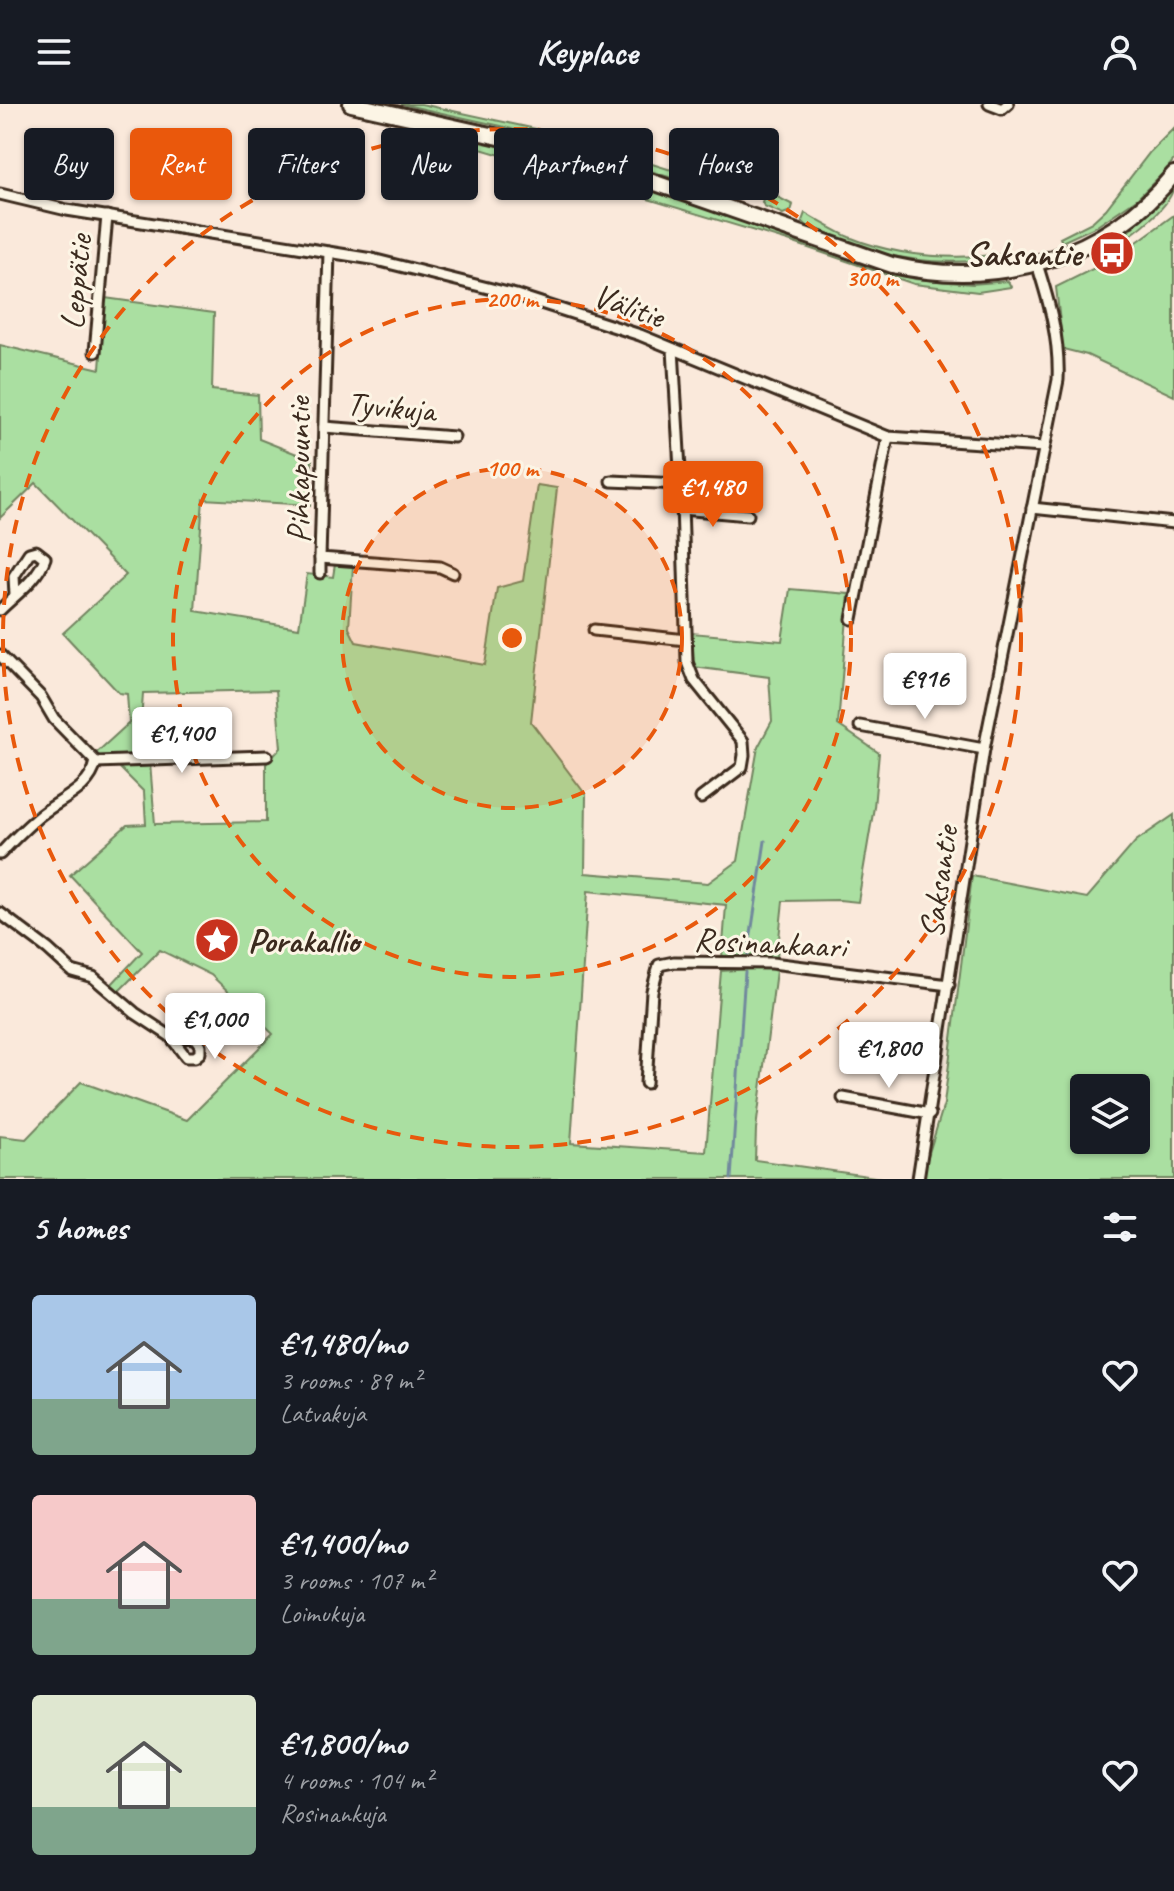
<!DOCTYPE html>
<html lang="en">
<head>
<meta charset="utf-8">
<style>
	body { margin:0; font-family:Caveat,sans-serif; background:#242831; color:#f1f3f6; height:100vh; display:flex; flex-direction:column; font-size:30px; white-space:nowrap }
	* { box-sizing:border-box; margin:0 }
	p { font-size:26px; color:#9ea1a6 }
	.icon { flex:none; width:44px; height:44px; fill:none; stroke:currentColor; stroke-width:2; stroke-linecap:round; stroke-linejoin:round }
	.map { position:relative; height:1075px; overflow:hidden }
	.details { display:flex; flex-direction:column; background:#171b24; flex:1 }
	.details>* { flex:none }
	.hud { position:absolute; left:24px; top:24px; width:1126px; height:72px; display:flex; gap:16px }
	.buttons { position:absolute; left:1070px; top:970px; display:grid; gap:16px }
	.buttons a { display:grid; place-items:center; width:80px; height:80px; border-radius:8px; background:#171b24; box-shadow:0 2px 6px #0004; font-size:40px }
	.price { position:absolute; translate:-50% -68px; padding:0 18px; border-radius:8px; background:#fff; color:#222; font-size:26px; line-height:52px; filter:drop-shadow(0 2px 4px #0008) }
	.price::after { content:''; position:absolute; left:50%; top:48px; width:24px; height:18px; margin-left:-12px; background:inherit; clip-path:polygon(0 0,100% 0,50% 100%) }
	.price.current { background:#ea580c; color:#fff }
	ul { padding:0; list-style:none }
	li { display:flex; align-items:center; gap:24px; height:200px; padding:0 32px }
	li span { display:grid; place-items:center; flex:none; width:224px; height:160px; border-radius:8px; color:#555 }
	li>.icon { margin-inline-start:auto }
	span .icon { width:96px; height:96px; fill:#fffc; stroke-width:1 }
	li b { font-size:34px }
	h2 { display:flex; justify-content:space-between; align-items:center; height:96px; padding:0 32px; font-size:34px }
	.pill { padding:0 28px; border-radius:8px; background:#171b24; box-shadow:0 2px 6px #0004; font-size:28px; line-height:72px }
	.pill.current { background:#ea580c; color:#fff }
	header { display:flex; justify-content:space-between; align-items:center; height:104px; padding:0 32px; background:#171b24; font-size:36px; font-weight:700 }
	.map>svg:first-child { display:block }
	.green { fill:#aadfa1; stroke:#728460; stroke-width:2; fill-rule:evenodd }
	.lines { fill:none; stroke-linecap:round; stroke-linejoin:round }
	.stream { stroke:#71899d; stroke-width:3 }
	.street-casing { stroke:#3b2a1e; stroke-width:15 }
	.secondary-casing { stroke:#3b2a1e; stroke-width:20 }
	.street { stroke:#fcf5e5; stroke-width:9 }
	.secondary { stroke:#fcf5e5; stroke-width:14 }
	.ring { fill:none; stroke:#e8590c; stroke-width:4; stroke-dasharray:14 10 }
	.labels { text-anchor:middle; stroke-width:6; stroke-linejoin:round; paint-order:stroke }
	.poi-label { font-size:34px; font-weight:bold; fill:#3b2a1e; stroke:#fcf5e5; text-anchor:end }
	.street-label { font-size:34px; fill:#3b2a1e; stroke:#fcf5e5 }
	.centre { fill:#e8590c; stroke:#fcf5e5; stroke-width:4 }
	.ring-label { font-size:24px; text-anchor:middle; font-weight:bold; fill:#e8590c; stroke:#fcf5e5; stroke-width:6; stroke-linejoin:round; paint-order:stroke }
</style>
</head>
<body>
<header><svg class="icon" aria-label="menu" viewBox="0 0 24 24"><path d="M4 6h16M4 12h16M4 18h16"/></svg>Keyplace<svg class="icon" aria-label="person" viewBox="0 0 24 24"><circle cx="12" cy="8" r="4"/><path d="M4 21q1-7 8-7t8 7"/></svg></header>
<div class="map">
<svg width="1174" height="1075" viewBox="0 0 1174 1075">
	<rect width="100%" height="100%" fill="#fae9db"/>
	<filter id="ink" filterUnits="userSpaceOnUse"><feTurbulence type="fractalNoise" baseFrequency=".0125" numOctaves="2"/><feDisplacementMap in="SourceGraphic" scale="16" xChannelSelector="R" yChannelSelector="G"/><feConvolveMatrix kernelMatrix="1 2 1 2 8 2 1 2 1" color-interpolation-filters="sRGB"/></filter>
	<g filter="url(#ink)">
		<!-- green -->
		<g class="green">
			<path d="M401,0H421L550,28L668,65L739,77L757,85L755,93L714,88L608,53L501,22Z"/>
			<path d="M407,23L435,24L504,39L604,68L865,161L915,175L972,180L1008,177L1011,183L978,188L914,180L788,137Z"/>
			<path d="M1174,24V56L1165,67L1138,94L1097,122L1062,138L1060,134L1092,118L1106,105L1150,48Z"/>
			<path d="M1174,81C1173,101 1133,131 1116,140Z"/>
			<path d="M766,87L793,101L791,107L783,110L764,102L762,98Z"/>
			<path d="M805,109C819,117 834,126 849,133C898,153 952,156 1004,150L1005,154C966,159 924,160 885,150C859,143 833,132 807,122L802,117Z"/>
			<path d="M1174,111V292L1087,251L1063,245L1056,183L1115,154Z"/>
			<path d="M105,194L214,209L212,286L258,291L259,335L312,356L310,401L203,395L195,507L299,524L307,470L333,473L335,460L353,462L349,524L356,538L485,561L497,484L523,477L537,381L557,384L531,618L586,691L585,769L708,779L738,757L758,643L772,617L769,573L694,563L692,529L782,537L790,485L849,490L838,621L879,649L874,703L858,798L839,796L783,797L777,853L722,854L726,801L588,787L571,1039L706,1048L721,867L767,864L776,867L756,1025L755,1056L889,1075H0V1032L26,1035L81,978L187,1016L273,930L211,871L160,846L117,889L110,882L142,848L70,771L127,721L146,720L144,688L117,661L150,659L155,720L266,718V660L281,644L276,586L143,589L139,652L98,655L94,651L129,619L127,590L119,589L63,529L126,471L36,379L0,414V241L100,265Z"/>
			<path d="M1174,711V1075H921L944,1000L972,772L1087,794L1136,737ZM1084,984H1136V1036H1084Z"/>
		</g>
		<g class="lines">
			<!-- stream -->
			<g class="stream">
				<path d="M748,850L765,737"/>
				<path d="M731,1075L745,868"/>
			</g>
			<!-- street casing -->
			<g class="street-casing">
				<g id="street">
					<path d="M989,0L1002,5L1008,0"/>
					<path d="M0,90L67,106L372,155L516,191L640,231L888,333L1044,343"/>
					<path d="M329,148L320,454L440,463L453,469"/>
					<path d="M673,245L682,400L687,558L694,576L743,637L744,651L742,663L701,694"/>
					<path d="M95,248L107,112"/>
					<path d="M324,323L454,333"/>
					<path d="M611,377L681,380"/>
					<path d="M1032,404L1174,419"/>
					<path d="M682,405L748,411"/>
					<path d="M320,454V469"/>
					<path d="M0,506C15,491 38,475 45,454L36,447L29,449L14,472L15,491"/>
					<path d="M852,515L888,333"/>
					<path d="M594,526L686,536"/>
					<path d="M0,551L41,593L54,615L96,658"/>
					<path d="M860,622L984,645"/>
					<path d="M96,658L267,652"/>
					<path d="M0,750C12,737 24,725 37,714C57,696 90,687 96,658"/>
					<path d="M0,809L48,845L72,867L93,873L135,909L170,932L186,953H195L200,949V941L195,934L170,932"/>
					<path d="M646,979L652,887L659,861L674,858L772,859L949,881"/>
					<path d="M843,994L930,1010"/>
					<path d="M918,1075L984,645L1058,276C1060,235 1049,198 1037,160"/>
				</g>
			</g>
			<!-- secondary casing -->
			<g class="secondary-casing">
				<path id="secondary" d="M351,0L508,35L586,55L892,161C997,185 1106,154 1174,70"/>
			</g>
			<!-- street -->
			<use href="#street" class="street"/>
			<!-- secondary -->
			<use href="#secondary" class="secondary"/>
		</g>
	</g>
	<!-- distance rings -->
	<circle cx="512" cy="534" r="170" fill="#e8590c" fill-opacity=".12"/>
	<g class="ring">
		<circle cx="512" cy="534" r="170"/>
		<circle cx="512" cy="534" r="339"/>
		<circle cx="512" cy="534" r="509"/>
	</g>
	<!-- icons -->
	<defs>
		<g id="bus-disc" transform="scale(2.3)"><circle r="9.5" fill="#c8321e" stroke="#fcf5e5"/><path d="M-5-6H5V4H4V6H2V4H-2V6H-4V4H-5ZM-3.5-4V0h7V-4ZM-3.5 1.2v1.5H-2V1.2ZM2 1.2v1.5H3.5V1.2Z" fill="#fff"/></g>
		<g id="sight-disc" transform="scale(2.3)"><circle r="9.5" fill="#c8321e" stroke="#fcf5e5"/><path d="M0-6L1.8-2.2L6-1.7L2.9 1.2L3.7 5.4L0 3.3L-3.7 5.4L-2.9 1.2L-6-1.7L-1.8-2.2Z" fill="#fff"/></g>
	</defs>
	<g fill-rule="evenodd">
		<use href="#bus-disc" x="1112" y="149"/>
		<use href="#sight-disc" x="217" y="836"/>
	</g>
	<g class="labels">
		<!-- poi labels -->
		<g class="poi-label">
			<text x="1081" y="161">Saksantie</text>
			<text x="248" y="848" text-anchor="start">Porakallio</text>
		</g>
		<!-- street labels -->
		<g class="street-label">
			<text transform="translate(75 178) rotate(-85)" y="12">Leppätie</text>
			<text transform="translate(629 201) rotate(19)" y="12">Välitie</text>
			<text transform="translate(391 302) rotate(5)" y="12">Tyvikuja</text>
			<text transform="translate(298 366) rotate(-90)" y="12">Pihkapuuntie</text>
			<text transform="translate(938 778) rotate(-82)" y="12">Saksantie</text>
			<text transform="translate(770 838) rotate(3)" y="12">Rosinankaari</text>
		</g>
	</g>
	<circle cx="512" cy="534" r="12" class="centre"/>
	<g class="ring-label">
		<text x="872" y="182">300 m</text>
		<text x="512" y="203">200 m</text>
		<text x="512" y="372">100 m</text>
	</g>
</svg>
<div class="buttons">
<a><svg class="icon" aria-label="layers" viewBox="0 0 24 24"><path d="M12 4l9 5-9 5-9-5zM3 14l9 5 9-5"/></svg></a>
</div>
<b class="price current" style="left:713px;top:425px">€1,480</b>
<b class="price" style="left:925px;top:617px">€916</b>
<b class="price" style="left:182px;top:671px">€1,400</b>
<b class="price" style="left:215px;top:957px">€1,000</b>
<b class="price" style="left:889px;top:986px">€1,800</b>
<div class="hud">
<a class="pill">Buy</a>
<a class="pill current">Rent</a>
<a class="pill">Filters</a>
<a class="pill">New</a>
<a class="pill">Apartment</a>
<a class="pill">House</a>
</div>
</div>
<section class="details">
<h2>5 homes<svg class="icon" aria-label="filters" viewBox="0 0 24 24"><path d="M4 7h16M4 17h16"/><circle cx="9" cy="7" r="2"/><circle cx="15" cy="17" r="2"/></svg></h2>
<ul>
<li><span style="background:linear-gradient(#a9c7e8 65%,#7fa58c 0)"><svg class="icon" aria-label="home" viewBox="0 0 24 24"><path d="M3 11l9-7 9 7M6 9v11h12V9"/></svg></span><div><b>€1,480/mo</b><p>3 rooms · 89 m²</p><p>Latvakuja</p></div><svg class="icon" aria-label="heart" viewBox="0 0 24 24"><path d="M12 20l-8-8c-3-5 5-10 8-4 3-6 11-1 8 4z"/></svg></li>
<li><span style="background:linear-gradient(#f6c9c9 65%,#7fa58c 0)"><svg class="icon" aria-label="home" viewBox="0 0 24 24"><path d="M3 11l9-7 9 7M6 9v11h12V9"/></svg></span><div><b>€1,400/mo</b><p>3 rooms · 107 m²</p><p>Loimukuja</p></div><svg class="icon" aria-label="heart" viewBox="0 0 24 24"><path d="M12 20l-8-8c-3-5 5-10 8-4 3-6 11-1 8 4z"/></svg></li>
<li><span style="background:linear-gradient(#dfe7d0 70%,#7fa58c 0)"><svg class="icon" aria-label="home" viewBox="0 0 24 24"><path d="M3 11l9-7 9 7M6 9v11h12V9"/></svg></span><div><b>€1,800/mo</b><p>4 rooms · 104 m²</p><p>Rosinankuja</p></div><svg class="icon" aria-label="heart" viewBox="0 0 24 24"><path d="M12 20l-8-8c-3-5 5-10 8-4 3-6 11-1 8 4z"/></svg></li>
</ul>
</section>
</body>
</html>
